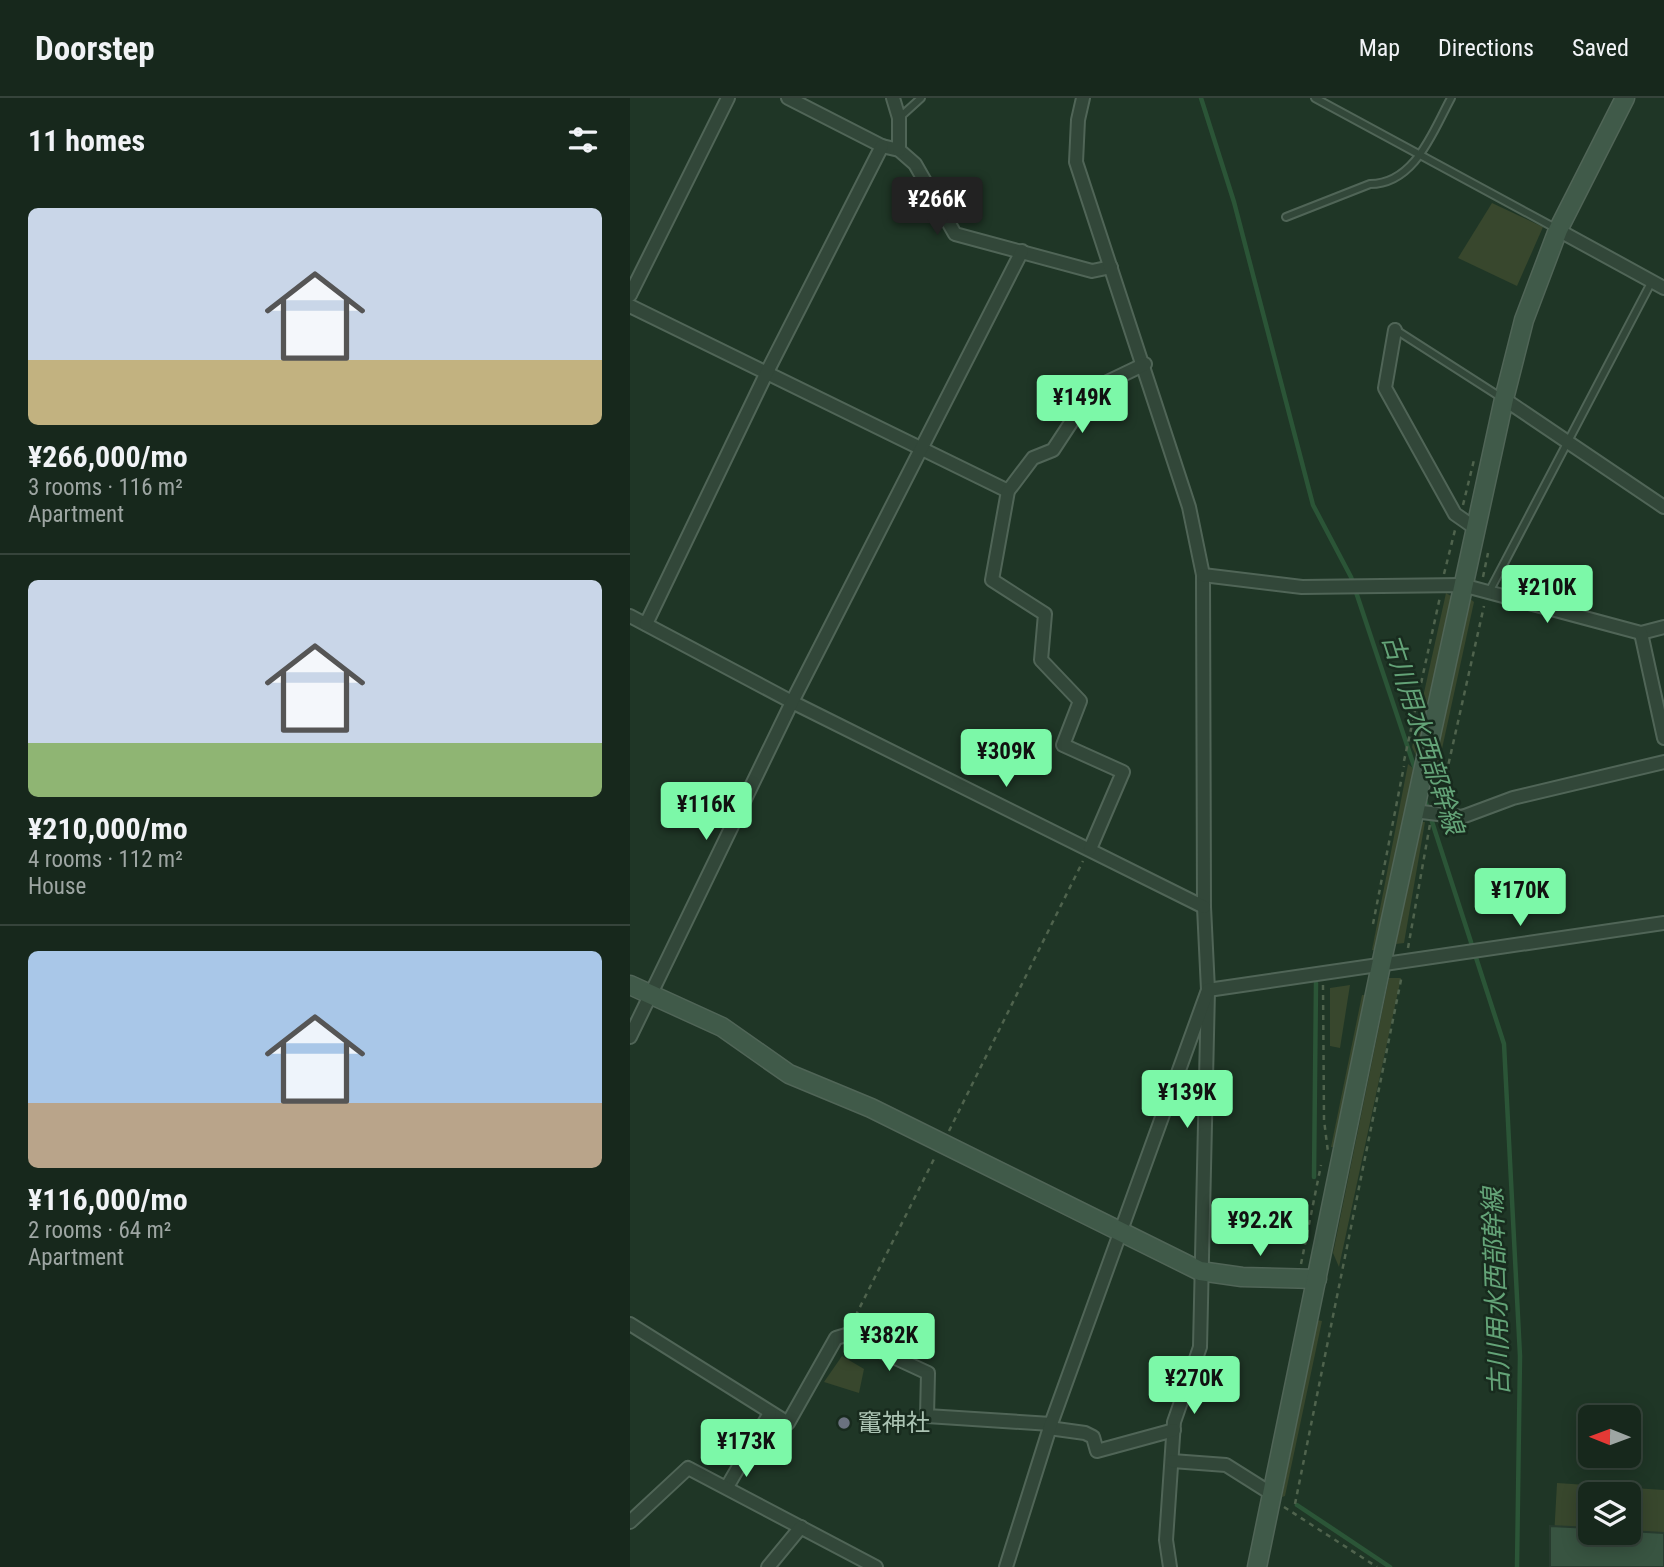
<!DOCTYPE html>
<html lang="en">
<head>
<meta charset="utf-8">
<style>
	body { margin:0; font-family:"Roboto Condensed","Noto Sans JP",sans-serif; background:#203025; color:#f1f3f6; height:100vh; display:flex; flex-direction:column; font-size:26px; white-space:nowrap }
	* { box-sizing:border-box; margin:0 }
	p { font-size:23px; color:#9ea6a3 }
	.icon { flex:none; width:38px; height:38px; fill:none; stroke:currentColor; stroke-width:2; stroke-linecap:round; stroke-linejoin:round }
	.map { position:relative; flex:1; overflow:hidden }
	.side { display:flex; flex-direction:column; background:#17281c; width:630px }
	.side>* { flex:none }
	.needle { width:46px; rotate:271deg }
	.fabs { position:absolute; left:948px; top:1307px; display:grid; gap:14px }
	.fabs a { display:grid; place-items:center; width:63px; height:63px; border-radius:10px; background:#17281c; box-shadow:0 4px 18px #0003,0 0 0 2px #36443b; font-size:35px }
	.price { position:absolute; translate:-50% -60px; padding:0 16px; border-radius:7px; background:#7cf8a8; color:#111; font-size:23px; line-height:46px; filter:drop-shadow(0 2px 4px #0008) }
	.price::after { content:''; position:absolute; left:50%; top:42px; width:21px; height:16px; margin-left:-10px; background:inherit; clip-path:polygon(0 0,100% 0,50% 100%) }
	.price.current { background:#222; color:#fff }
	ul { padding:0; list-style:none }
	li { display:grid; align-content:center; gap:14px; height:371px; padding:0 28px }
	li+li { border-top:2px solid #36443b }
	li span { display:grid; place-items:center; height:217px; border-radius:10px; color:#555 }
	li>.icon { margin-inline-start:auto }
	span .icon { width:126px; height:126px; fill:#fffc; stroke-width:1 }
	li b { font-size:30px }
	h2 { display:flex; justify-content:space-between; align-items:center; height:84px; padding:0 28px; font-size:30px }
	header { display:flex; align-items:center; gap:42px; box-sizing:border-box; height:98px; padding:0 35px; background:#17281c; border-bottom:2px solid #36443b }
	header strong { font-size:33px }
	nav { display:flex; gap:38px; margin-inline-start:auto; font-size:24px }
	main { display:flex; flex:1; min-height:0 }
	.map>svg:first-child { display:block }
	.green { fill:#38472d; fill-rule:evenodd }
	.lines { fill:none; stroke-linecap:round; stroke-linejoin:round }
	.stream { stroke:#2b5537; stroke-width:4.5 }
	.building { fill:#385441; stroke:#273b2e; stroke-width:2 }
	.lane-casing { stroke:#506557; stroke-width:10 }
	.street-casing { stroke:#506557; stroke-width:16 }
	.secondary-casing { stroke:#506557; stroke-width:21 }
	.path { stroke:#4f634d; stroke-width:2.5; stroke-dasharray:5 5; stroke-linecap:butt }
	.lane { stroke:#324739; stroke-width:6 }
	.street { stroke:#324739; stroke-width:12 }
	.secondary { stroke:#405a49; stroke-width:18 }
	.worship-dot { fill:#6b7280; stroke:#182b1e; stroke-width:2.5 }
	.labels { text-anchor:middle; stroke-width:5; stroke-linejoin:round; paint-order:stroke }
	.poi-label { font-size:24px; fill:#acc4b4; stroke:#182b1e; text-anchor:start }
	.water-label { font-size:26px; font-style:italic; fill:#64a478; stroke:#182b1e }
</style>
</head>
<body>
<header>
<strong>Doorstep</strong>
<nav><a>Map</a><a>Directions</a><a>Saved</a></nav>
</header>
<main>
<section class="side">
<h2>11 homes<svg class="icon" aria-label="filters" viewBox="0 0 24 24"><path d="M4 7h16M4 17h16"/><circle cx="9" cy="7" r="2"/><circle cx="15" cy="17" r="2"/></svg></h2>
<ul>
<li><span style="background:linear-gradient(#c9d6e8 70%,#c2b280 0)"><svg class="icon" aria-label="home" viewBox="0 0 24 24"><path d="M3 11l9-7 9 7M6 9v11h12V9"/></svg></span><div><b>¥266,000/mo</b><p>3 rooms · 116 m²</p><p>Apartment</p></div></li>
<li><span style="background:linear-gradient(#c9d6e8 75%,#8fb573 0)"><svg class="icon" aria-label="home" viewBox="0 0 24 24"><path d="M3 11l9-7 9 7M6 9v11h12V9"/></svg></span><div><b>¥210,000/mo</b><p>4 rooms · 112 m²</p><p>House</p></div></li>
<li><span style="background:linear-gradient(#a9c7e8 70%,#b9a48a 0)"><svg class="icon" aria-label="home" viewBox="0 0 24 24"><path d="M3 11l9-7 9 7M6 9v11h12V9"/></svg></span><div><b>¥116,000/mo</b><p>2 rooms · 64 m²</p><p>Apartment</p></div></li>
</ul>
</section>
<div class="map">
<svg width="1034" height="1469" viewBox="0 0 1034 1469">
	<rect width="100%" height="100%" fill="#1f3626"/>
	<!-- green -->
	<g class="green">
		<path d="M862,105L913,129L887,188L828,160Z"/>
		<path d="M816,495L821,498L788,662L782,649Z"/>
		<path d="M838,499L844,504L805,683L798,677Z"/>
		<path d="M778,666L784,671L748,853L742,852Z"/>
		<path d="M788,724H795L774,845L766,846Z"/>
		<path d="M759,880H771L709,1169L703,1155Z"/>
		<path d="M720,887L710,950L700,948V890Z"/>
		<path d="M732,897H741L707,1049H701Z"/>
		<path d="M686,1222L692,1223L655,1398L652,1399Z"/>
		<path d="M212,1258L234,1271L229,1295L194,1284Z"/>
		<path d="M927,1385L1034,1392V1446L924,1439ZM961,1396H999V1435H961Z"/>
	</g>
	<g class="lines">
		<!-- stream -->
		<g class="stream">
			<path d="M571,0L604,104L683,407L721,479L786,674"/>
			<path d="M794,699L874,946L890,1258L887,1469"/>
			<path d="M684,1079L686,885"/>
			<path d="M667,1407L760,1469"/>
		</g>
	</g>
	<!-- building -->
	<path class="building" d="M920,1428L961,1430V1435H999V1433L1034,1435V1469H920Z"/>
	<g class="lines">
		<!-- lane casing -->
		<g class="lane-casing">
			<g id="lane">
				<path d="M685,0L927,131"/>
				<path d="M269,20L291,0"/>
				<path d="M656,119L740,86C785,86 803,33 821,0"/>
				<path d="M766,232L872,300"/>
				<path d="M859,494L1022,183"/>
			</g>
		</g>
		<!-- street casing -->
		<g class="street-casing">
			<g id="street">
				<path d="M158,0L252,48L269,52L285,66L325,136L462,173L481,169"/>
				<path d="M263,0L269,20V52"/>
				<path d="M453,0L448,22L446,64L559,409L573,477L574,809L578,892L570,1249L544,1324L536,1442L540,1469"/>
				<path d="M928,132L1034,190"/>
				<path d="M0,197L98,0"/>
				<path d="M0,208L378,393"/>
				<path d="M765,232L755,290L825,416L845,430"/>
				<path d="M874,301L1034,409"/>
				<path d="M573,477L672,489L832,487L1011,535L1034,529"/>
				<path d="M0,518L162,604L574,809"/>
				<path d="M16,526L137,274L252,48"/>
				<path d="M1011,535L1034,640"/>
				<path d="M784,713L832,719L883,700L1034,664"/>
				<path d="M460,751L493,674L433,647L450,603L411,562L415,516L362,482L378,393L403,360L423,352L463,291L515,266"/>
				<path d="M0,939L162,604L392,153"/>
				<path d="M0,1226L158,1325L206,1240L216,1237L298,1275L297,1318L421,1326"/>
				<path d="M419,1330L455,1335L463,1339L467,1353L544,1332"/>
				<path d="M542,1363L596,1367L642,1396"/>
				<path d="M97,1389L140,1315"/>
				<path d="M0,1424L58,1370L246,1469"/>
				<path d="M138,1469L171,1429"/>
				<path d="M376,1469L421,1326L578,892L1034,825"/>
			</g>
		</g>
		<!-- secondary casing -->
		<g class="secondary-casing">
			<g id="secondary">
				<path d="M0,887L92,929L159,976L241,1010L570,1173L612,1179L687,1181"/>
				<path d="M627,1469L751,867L874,301L894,222L928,132L995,0"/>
			</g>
		</g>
		<!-- path -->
		<g class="path">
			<path d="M833,407L844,362"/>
			<path d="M814,476L825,432"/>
			<path d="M853,479L858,455"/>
			<path d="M774,663L810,499"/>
			<path d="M812,695L854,508"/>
			<path d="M743,826L774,668"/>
			<path d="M778,850L800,726"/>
			<path d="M693,887L694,1022L698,1054"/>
			<path d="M319,1033L453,763"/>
			<path d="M671,1166L691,1067"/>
			<path d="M221,1227L306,1057"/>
			<path d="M665,1406L772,877"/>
			<path d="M654,1409L747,1469"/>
		</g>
		<!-- lane -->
		<use href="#lane" class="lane"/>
		<!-- street -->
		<use href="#street" class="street"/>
		<!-- secondary -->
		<use href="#secondary" class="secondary"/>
	</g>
	<!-- markers -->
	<circle class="worship-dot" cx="214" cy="1325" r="7"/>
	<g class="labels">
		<!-- poi labels -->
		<g class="poi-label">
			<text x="228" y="1333">竃神社</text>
		</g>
		<!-- water labels -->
		<g class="water-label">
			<text transform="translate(793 636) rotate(72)" y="9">古川用水西部幹線</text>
			<text transform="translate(866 1194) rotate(-92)" y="9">古川用水西部幹線</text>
		</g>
	</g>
</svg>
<div class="fabs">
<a><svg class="needle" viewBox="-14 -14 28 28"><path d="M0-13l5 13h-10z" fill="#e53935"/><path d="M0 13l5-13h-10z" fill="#9ea6a3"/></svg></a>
<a><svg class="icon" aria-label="layers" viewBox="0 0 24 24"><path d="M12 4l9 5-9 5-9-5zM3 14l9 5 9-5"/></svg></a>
</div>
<b class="price current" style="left:307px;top:139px">¥266K</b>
<b class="price" style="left:452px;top:337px">¥149K</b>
<b class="price" style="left:917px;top:527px">¥210K</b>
<b class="price" style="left:376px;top:691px">¥309K</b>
<b class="price" style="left:76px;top:744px">¥116K</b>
<b class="price" style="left:890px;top:830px">¥170K</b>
<b class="price" style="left:557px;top:1032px">¥139K</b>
<b class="price" style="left:630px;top:1160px">¥92.2K</b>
<b class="price" style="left:259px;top:1275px">¥382K</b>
<b class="price" style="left:564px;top:1318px">¥270K</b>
<b class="price" style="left:116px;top:1381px">¥173K</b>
</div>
</main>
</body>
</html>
